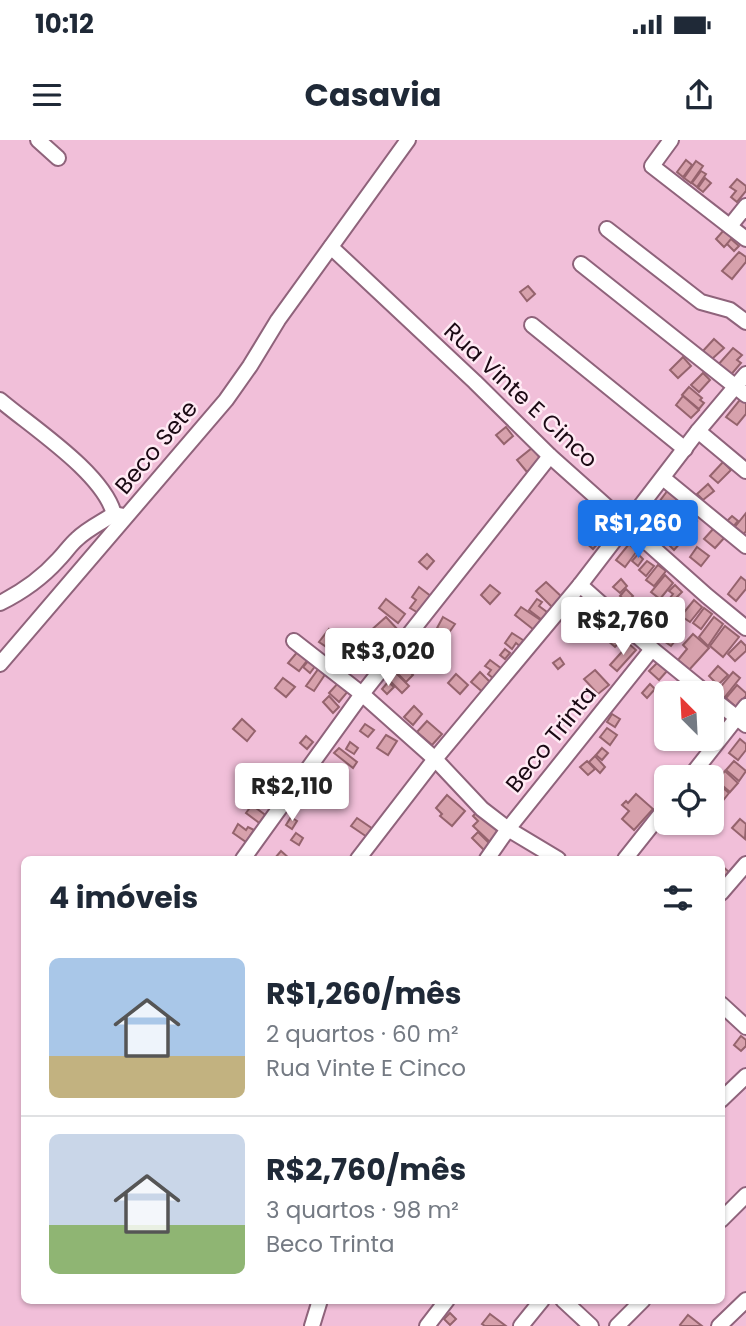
<!DOCTYPE html>
<html lang="pt">
<head>
<meta charset="utf-8">
<style>
	body { margin:0; font-family:Poppins,sans-serif; background:#f6f6f7; color:#1f2937; height:100vh; display:flex; flex-direction:column; font-size:26px; white-space:nowrap }
	* { box-sizing:border-box; margin:0 }
	p { font-size:23px; color:#747a83 }
	.icon { flex:none; width:38px; height:38px; fill:none; stroke:currentColor; stroke-width:2; stroke-linecap:round; stroke-linejoin:round }
	.map { position:relative; flex:1; overflow:hidden }
	.panel { position:absolute; left:21px; top:716px; width:704px; height:448px; display:flex; flex-direction:column; background:#fff; border-radius:10px; box-shadow:0 2px 5px #0004 }
	.panel>* { flex:none }
	.needle { width:46px; rotate:336deg }
	.controls { position:absolute; left:654px; top:541px; display:grid; gap:14px }
	.controls a { display:grid; place-items:center; width:70px; height:70px; border-radius:10px; background:#fff; box-shadow:0 2px 5px #0004; font-size:35px }
	.price { position:absolute; translate:-50% -60px; padding:0 16px; border-radius:7px; background:#fff; color:#222; font-size:23px; line-height:46px; filter:drop-shadow(0 2px 4px #0008) }
	.price::after { content:''; position:absolute; left:50%; top:42px; width:21px; height:16px; margin-left:-10px; background:inherit; clip-path:polygon(0 0,100% 0,50% 100%) }
	.price.selected { background:#1a73e8; color:#fff }
	ul { padding:0; list-style:none }
	li { display:flex; align-items:center; gap:21px; height:175px; padding:0 28px }
	li+li { border-top:2px solid #e0e1e3 }
	li span { display:grid; place-items:center; flex:none; width:196px; height:140px; border-radius:10px; color:#555 }
	li>.icon { margin-inline-start:auto }
	span .icon { width:84px; height:84px; fill:#fffc; stroke-width:1 }
	li b { font-size:30px }
	h2 { display:flex; justify-content:space-between; align-items:center; height:84px; padding:0 28px; font-size:30px }
	.status { display:flex; justify-content:space-between; align-items:center; height:49px; padding:0 35px; background:#fff; direction:ltr }
	.status svg { height:19px; fill:currentColor }
	header { display:flex; justify-content:space-between; align-items:center; height:91px; padding:0 28px; background:#fff; font-size:32px; font-weight:700 }
	.map>svg:first-child { display:block }
	.building { fill:#d7a1ac; stroke:#95636d; stroke-width:2 }
	.lines { fill:none; stroke-linecap:round; stroke-linejoin:round }
	.minor-casing { stroke:#8f637b; stroke-width:18 }
	.minor { stroke:#fff; stroke-width:14 }
	.labels { text-anchor:middle; stroke-width:5; stroke-linejoin:round; paint-order:stroke }
	.street-label { font-size:23px; fill:#1a0913; stroke:#ffeaf4 }
</style>
</head>
<body>
<div class="status"><b>10:12</b><svg viewBox="0 0 49 12"><path d="M0 12V9h3v3zM5 12V6h3v6zM10 12V3h3v9zM15 12V0h3v12zM26 1h20v11H26zM47 4h2v5h-2z"/></svg></div>
<header><svg class="icon" aria-label="menu" viewBox="0 0 24 24"><path d="M4 6h16M4 12h16M4 18h16"/></svg>Casavia<svg class="icon" aria-label="share" viewBox="0 0 24 24"><path d="M12 15V3M7 8l5-5 5 5M5 13v7h14v-7"/></svg></header>
<div class="map">
<svg width="746" height="1186" viewBox="0 0 746 1186">
	<rect width="100%" height="100%" fill="#f1bfd9"/>
	<!-- building -->
	<g class="building">
		<path d="M686,20L692,25L683,37L677,32Z"/>
		<path d="M696,21L703,26L691,43L684,38Z"/>
		<path d="M701,31L706,34L697,47L692,43Z"/>
		<path d="M705,38L711,43L703,52L698,48Z"/>
		<path d="M737,39L746,46V51L737,62L731,57L736,51L730,47Z"/>
		<path d="M724,90L733,98L724,107L716,99Z"/>
		<path d="M731,99L739,106L734,111L727,104Z"/>
		<path d="M739,112L746,117V122L732,139L722,131Z"/>
		<path d="M528,146L535,154L527,161L520,152Z"/>
		<path d="M714,199L724,208L711,220L702,212Z"/>
		<path d="M733,208L742,215L737,220L741,223L729,237L717,226Z"/>
		<path d="M683,217L691,226L678,238L670,230Z"/>
		<path d="M703,233L710,240L699,252L691,245Z"/>
		<path d="M689,247L702,258L700,260L704,263L699,269L682,255Z"/>
		<path d="M683,256L699,270L691,278L676,265Z"/>
		<path d="M743,256L746,259V274L737,285L726,277Z"/>
		<path d="M506,287L513,296L504,304L496,295Z"/>
		<path d="M532,308L542,320L527,332L517,320Z"/>
		<path d="M723,322L731,330L718,343L710,336Z"/>
		<path d="M708,344L714,351L703,360L697,354Z"/>
		<path d="M668,350L678,358L666,374L656,366Z"/>
		<path d="M677,362L685,369L675,381L667,375Z"/>
		<path d="M689,373L697,381L689,389L681,382Z"/>
		<path d="M746,373V391L743,395L734,388Z"/>
		<path d="M666,376L674,383L663,396L654,389Z"/>
		<path d="M732,376L738,381L733,387L727,381Z"/>
		<path d="M602,383L609,388L603,395L608,400L605,404L593,394Z"/>
		<path d="M714,388L725,397L715,408L704,399Z"/>
		<path d="M589,392L600,401L593,409L583,400Z"/>
		<path d="M674,393L682,401L674,410L666,402Z"/>
		<path d="M629,404L637,411L625,427L616,420Z"/>
		<path d="M697,407L709,416L701,426L690,417Z"/>
		<path d="M427,414L434,421L427,429L419,422Z"/>
		<path d="M638,414L643,419L638,426L632,421Z"/>
		<path d="M647,421L654,426L646,436L639,430Z"/>
		<path d="M658,425L666,431L654,446L646,440Z"/>
		<path d="M665,435L673,443L660,459L651,452Z"/>
		<path d="M741,437L746,441V449L736,461L728,454Z"/>
		<path d="M621,439L627,446L620,453L613,447Z"/>
		<path d="M546,442L562,457L552,467L536,451Z"/>
		<path d="M490,445L500,453L490,464L481,455Z"/>
		<path d="M675,445L682,452L673,461L670,458L673,454L669,451Z"/>
		<path d="M419,447L432,457L420,474L410,468L416,460L412,457Z"/>
		<path d="M626,449L633,456L627,462L620,456Z"/>
		<path d="M386,459L405,474L398,483L379,468Z"/>
		<path d="M537,459L542,462L539,466L547,472L542,480L529,470Z"/>
		<path d="M694,460L702,467L690,482L681,476Z"/>
		<path d="M632,461L641,469L630,480L622,473Z"/>
		<path d="M676,462L684,470L677,478L669,470Z"/>
		<path d="M521,467L542,481L534,490L515,475Z"/>
		<path d="M704,468L712,474L701,489L693,483Z"/>
		<path d="M641,471L648,478L639,486L633,480Z"/>
		<path d="M654,473L658,476L653,482L657,485L650,493L642,487Z"/>
		<path d="M575,475L590,487L582,496L567,484Z"/>
		<path d="M386,477L399,491L382,506L369,492Z"/>
		<path d="M443,477L455,484L448,494L437,488Z"/>
		<path d="M714,477L723,484L708,506L699,497Z"/>
		<path d="M676,485L683,491L671,506L664,501Z"/>
		<path d="M725,486L739,497L723,517L710,506Z"/>
		<path d="M658,487L666,494L660,500L653,493Z"/>
		<path d="M329,489L337,495L328,508L319,502Z"/>
		<path d="M617,492L624,498L615,507L608,501Z"/>
		<path d="M437,493L448,502L438,514L427,506Z"/>
		<path d="M512,493L526,502L522,508L516,503L512,509L505,503Z"/>
		<path d="M693,494L709,508L689,530L678,520L687,509L683,505Z"/>
		<path d="M340,496L349,503L338,518L328,510Z"/>
		<path d="M741,501L746,506V511L735,521L728,514Z"/>
		<path d="M629,504L636,510L617,531L610,525Z"/>
		<path d="M505,509L510,513L505,519L500,515Z"/>
		<path d="M299,510L309,518L299,531L288,523Z"/>
		<path d="M348,511L354,516L345,526L339,521Z"/>
		<path d="M560,518L564,524L558,529L553,523Z"/>
		<path d="M309,520L316,525L310,533L303,527Z"/>
		<path d="M490,520L502,529L494,539L488,534L491,530L485,526Z"/>
		<path d="M658,522L667,531L659,540L649,531Z"/>
		<path d="M718,526L728,535L718,545L709,536Z"/>
		<path d="M406,527L413,535L406,542L398,534Z"/>
		<path d="M319,528L326,533L314,551L306,546Z"/>
		<path d="M595,530L609,545L598,554L584,539Z"/>
		<path d="M395,532L409,546L402,553L388,539Z"/>
		<path d="M480,532L493,545L485,554L471,542Z"/>
		<path d="M733,532L740,538L724,558L717,551Z"/>
		<path d="M456,534L468,545L460,554L448,543Z"/>
		<path d="M283,538L295,547L286,557L275,548Z"/>
		<path d="M339,542L349,550L339,562L329,553Z"/>
		<path d="M388,542L394,547L387,554L382,549Z"/>
		<path d="M650,544L655,549L647,558L642,553Z"/>
		<path d="M737,545L746,553V556L736,567L726,558Z"/>
		<path d="M329,556L339,567L333,573L323,562Z"/>
		<path d="M414,566L422,574L413,585L404,577Z"/>
		<path d="M612,574L620,579L615,587L607,582Z"/>
		<path d="M242,579L255,591L247,601L233,589Z"/>
		<path d="M427,581L442,594L432,605L417,592Z"/>
		<path d="M365,584L374,590L368,597L360,591Z"/>
		<path d="M607,588L617,595L610,605L600,597Z"/>
		<path d="M386,595L397,601L388,615L377,608Z"/>
		<path d="M306,596L313,602L307,609L300,603Z"/>
		<path d="M740,599L746,604V610L738,620L729,613Z"/>
		<path d="M350,602L358,608L354,614L346,609Z"/>
		<path d="M339,608L357,622L353,628L334,613Z"/>
		<path d="M602,608L608,613L602,620L596,615Z"/>
		<path d="M595,616L605,627L600,633L589,622Z"/>
		<path d="M587,621L595,629L588,635L580,627Z"/>
		<path d="M734,621L746,631L739,641L726,630Z"/>
		<path d="M725,631L738,643L730,652L717,641Z"/>
		<path d="M262,639L280,653L273,663L254,650Z"/>
		<path d="M716,642L729,653L721,663L712,655V647Z"/>
		<path d="M636,654L653,669L634,690L622,679L629,671L622,665L626,661L628,663Z"/>
		<path d="M447,655L465,671L452,686L440,676L442,674L436,668Z"/>
		<path d="M712,657L721,664L713,673H712Z"/>
		<path d="M252,665L268,677L262,685L246,673Z"/>
		<path d="M478,671L501,693L491,703L473,686L478,681L473,676Z"/>
		<path d="M291,677L297,681L292,689L286,685Z"/>
		<path d="M357,678L373,689L367,697L351,686Z"/>
		<path d="M740,679L746,684L745,699L732,688Z"/>
		<path d="M681,682H695L689,690Z"/>
		<path d="M238,684L246,690L248,687L254,690L246,702L233,693Z"/>
		<path d="M478,692L491,705L485,711L472,698Z"/>
		<path d="M296,693L303,698L299,705L291,700Z"/>
		<path d="M281,711L290,719H276L275,718Z"/>
		<path d="M721,725L729,732L722,740L721,739Z"/>
		<path d="M741,896L746,900V906L741,911L734,905Z"/>
		<path d="M450,1173L456,1179L450,1185L444,1179Z"/>
		<path d="M490,1174L506,1186H485L482,1184Z"/>
		<path d="M688,1175L702,1186H681L680,1185Z"/>
	</g>
	<g class="lines">
		<!-- minor casing -->
		<g class="minor-casing">
			<g id="minor">
				<path d="M38,0L58,18"/>
				<path d="M671,0L652,26L746,99"/>
				<path d="M730,86L746,66"/>
				<path d="M607,89L701,162L730,170L746,182"/>
				<path d="M331,107L475,242L550,316L707,456L746,488"/>
				<path d="M581,124L746,255"/>
				<path d="M532,185L685,309"/>
				<path d="M0,260C33,288 103,333 114,374"/>
				<path d="M698,291L746,331"/>
				<path d="M663,338L746,406"/>
				<path d="M580,445L652,509L706,553"/>
				<path d="M0,463C22,452 41,439 58,420C65,413 70,405 77,399C87,389 102,382 114,374L124,376"/>
				<path d="M294,501L362,554L435,619L482,669L508,689L558,719"/>
				<path d="M0,524L226,260L250,226L278,180L408,0"/>
				<path d="M712,558L746,585"/>
				<path d="M690,637L746,566"/>
				<path d="M243,719L362,554L550,316"/>
				<path d="M358,719L435,619L580,445L698,291L746,234"/>
				<path d="M487,719L508,689L652,509"/>
				<path d="M625,719L667,666"/>
				<path d="M721,753L746,724"/>
				<path d="M721,864L746,887"/>
				<path d="M721,960L746,936"/>
				<path d="M721,1080L746,1055"/>
				<path d="M563,1160L591,1186"/>
				<path d="M312,1186L320,1160"/>
				<path d="M427,1186L447,1160"/>
				<path d="M521,1186L542,1160"/>
				<path d="M617,1186L643,1160"/>
				<path d="M719,1186L746,1160"/>
			</g>
		</g>
		<!-- minor -->
		<use href="#minor" class="minor"/>
	</g>
	<g class="labels">
		<!-- street labels -->
		<g class="street-label">
			<text transform="translate(521 255) rotate(43)" y="8">Rua Vinte E Cinco</text>
			<text transform="translate(156 307) rotate(-50)" y="8">Beco Sete</text>
			<text transform="translate(551 599) rotate(-51)" y="8">Beco Trinta</text>
		</g>
	</g>
</svg>
<div class="controls">
<a><svg class="needle" viewBox="-14 -14 28 28"><path d="M0-13l5 13h-10z" fill="#e53935"/><path d="M0 13l5-13h-10z" fill="#747a83"/></svg></a>
<a><svg class="icon" aria-label="locate" viewBox="0 0 24 24"><circle cx="12" cy="12" r="6"/><path d="M12 2v4M12 18v4M2 12h4M18 12h4"/></svg></a>
</div>
<b class="price selected" style="left:638px;top:420px">R$1,260</b>
<b class="price" style="left:623px;top:517px">R$2,760</b>
<b class="price" style="left:388px;top:548px">R$3,020</b>
<b class="price" style="left:292px;top:683px">R$2,110</b>
<section class="panel">
<h2>4 imóveis<svg class="icon" aria-label="filters" viewBox="0 0 24 24"><path d="M4 7h16M4 17h16"/><circle cx="9" cy="7" r="2"/><circle cx="15" cy="17" r="2"/></svg></h2>
<ul>
<li><span style="background:linear-gradient(#a9c7e8 70%,#c2b280 0)"><svg class="icon" aria-label="home" viewBox="0 0 24 24"><path d="M3 11l9-7 9 7M6 9v11h12V9"/></svg></span><div><b>R$1,260/mês</b><p>2 quartos · 60 m²</p><p>Rua Vinte E Cinco</p></div></li>
<li><span style="background:linear-gradient(#c9d6e8 65%,#8fb573 0)"><svg class="icon" aria-label="home" viewBox="0 0 24 24"><path d="M3 11l9-7 9 7M6 9v11h12V9"/></svg></span><div><b>R$2,760/mês</b><p>3 quartos · 98 m²</p><p>Beco Trinta</p></div></li>
</ul>
</section>
</div>
</body>
</html>
